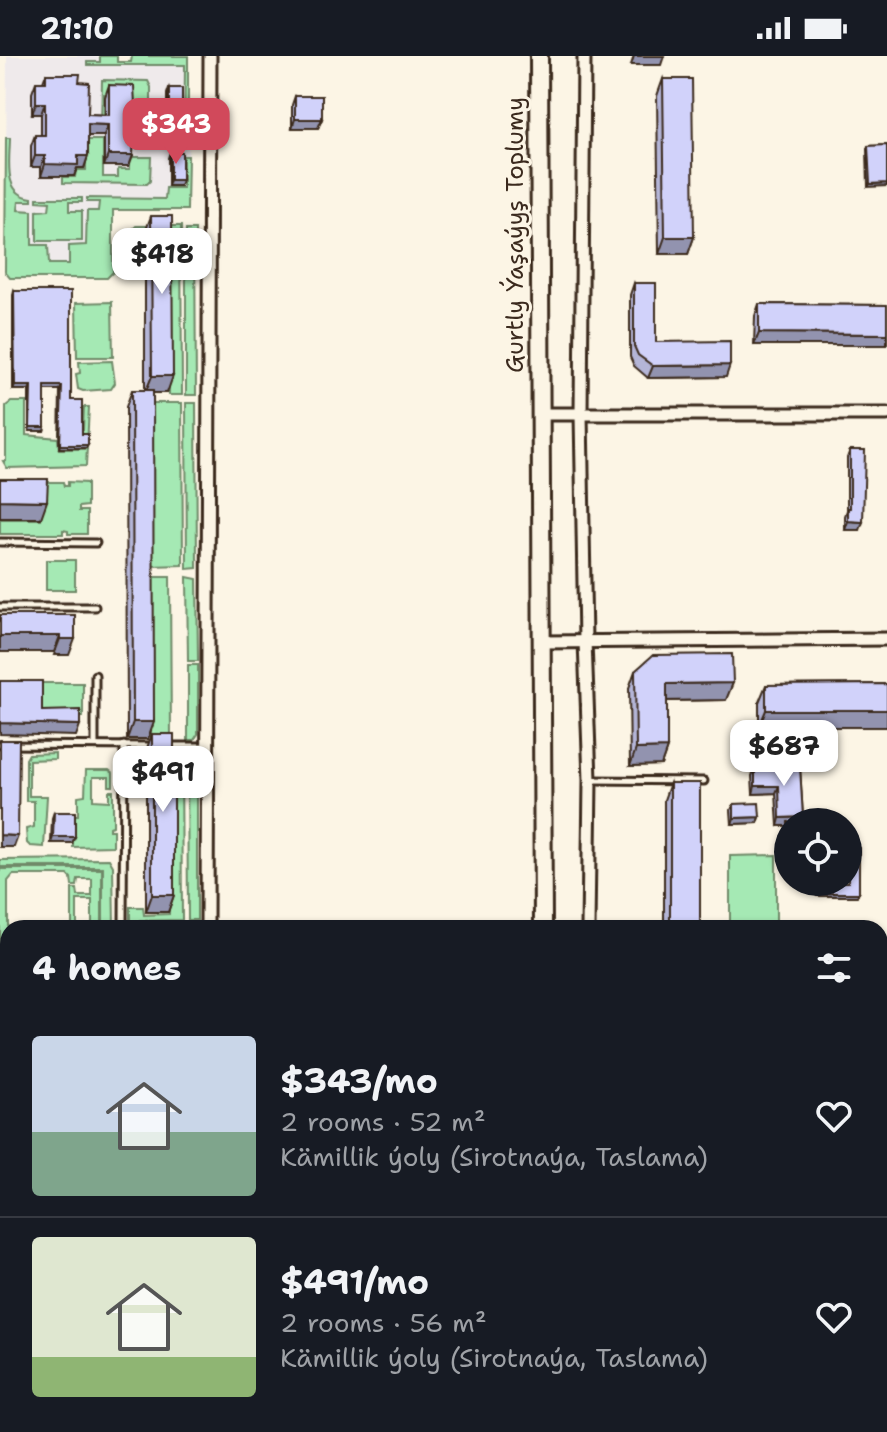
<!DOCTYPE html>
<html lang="en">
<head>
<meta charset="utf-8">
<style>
	body { margin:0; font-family:"Shantell Sans",sans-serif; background:#20242c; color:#f1f3f6; height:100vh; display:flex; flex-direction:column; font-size:30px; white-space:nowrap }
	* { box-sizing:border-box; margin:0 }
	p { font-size:26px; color:#9ea1a6 }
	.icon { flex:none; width:44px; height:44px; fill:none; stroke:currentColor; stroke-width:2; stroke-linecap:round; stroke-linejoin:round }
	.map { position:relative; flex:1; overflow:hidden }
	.details { position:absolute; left:0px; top:864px; width:888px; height:512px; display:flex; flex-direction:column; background:#171b24; border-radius:24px 24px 0 0; box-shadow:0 2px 6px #0004 }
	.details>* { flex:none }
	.buttons { position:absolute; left:774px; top:752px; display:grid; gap:16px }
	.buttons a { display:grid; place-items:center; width:88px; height:88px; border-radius:50%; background:#171b24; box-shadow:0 2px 6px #0004; font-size:40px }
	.price { position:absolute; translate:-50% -68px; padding:0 18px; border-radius:16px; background:#fff; color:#222; font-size:26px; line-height:52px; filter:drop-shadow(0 2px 4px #0008) }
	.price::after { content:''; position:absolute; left:50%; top:48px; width:24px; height:18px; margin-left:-12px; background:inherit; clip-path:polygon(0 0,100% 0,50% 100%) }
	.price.on { background:#d1495b; color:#fff }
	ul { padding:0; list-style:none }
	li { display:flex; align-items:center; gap:24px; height:200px; padding:0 32px }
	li+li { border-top:2px solid #363941 }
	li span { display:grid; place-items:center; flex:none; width:224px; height:160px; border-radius:8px; color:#555 }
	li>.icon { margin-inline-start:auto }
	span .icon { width:96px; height:96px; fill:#fffc; stroke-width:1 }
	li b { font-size:34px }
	h2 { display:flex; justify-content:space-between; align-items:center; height:96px; padding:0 32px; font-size:34px }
	.status { display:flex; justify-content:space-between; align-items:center; height:56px; padding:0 40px; background:#171b24; direction:ltr }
	.status svg { height:22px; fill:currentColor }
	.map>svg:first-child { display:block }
	.built { fill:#efeaeb }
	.green { fill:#a5e9b4; stroke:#708a69; stroke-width:2 }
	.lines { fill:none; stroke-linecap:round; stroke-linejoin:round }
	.lane-casing { stroke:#3b2a1e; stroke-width:11 }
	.street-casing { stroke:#3b2a1e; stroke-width:17 }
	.secondary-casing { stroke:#3b2a1e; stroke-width:22 }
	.lane { stroke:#fcf5e5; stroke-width:5 }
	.street { stroke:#fcf5e5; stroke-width:11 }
	.secondary { stroke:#fcf5e5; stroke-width:16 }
	.wall { fill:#b4b5d7; stroke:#3b2a1e; stroke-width:2 }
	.shaded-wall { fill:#9293af; stroke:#3b2a1e; stroke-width:2 }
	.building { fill:#d1d2fa; stroke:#3b2a1e; stroke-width:2 }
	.labels { text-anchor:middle; stroke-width:6; stroke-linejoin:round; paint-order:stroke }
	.street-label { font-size:24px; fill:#3b2a1e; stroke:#fcf5e5 }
</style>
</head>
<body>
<div class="status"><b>21:10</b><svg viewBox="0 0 49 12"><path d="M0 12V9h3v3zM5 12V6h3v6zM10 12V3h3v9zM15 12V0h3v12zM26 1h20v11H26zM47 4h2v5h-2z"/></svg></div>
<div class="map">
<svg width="887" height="1376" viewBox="0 0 887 1376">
	<rect width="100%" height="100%" fill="#fcf5e5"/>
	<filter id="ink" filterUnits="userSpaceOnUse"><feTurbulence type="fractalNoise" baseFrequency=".0125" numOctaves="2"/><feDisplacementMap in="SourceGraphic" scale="16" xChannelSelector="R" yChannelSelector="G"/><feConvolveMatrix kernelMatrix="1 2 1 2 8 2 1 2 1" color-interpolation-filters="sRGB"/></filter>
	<g filter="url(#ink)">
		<!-- built -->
		<path class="built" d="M7,0H117L118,6H189L188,155H114L113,216L107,223L10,222L5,216Z"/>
		<!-- green -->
		<g class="green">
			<path d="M100,0H117V6H131L132,0H188V89H184L185,9H87V6H100Z"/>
			<path d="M102,24L148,25L151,31V49H131L130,38H104V70H101Z"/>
			<path d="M6,82H10C10,104 2,138 32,142V145H19L18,154L32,155V189H48L49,208H69V190L86,189L87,155H98L99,146H87V142L165,143L166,132H183V100H188L187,154H113V216L107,222H10L5,216Z"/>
			<path d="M86,84H103V121H118V113H130V101H151L150,125L147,128L63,127V121H75L76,114H86Z"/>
			<path d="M37,142H82V146H69V155H82V185H37V155L49,154L50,146L37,145Z"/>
			<path d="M136,170H181L182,339H169L168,176L143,175L140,190H128V178Z"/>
			<path d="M186,174H195L196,339H186Z"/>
			<path d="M112,246L113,301H77L76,247Z"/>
			<path d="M112,305L115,327L111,333L83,335L78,333L76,318L80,317L79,306Z"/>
			<path d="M11,346H26V379L58,382L59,393H87L86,381L59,379V375L83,374L84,351H89L86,410L7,412L3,405H6V350Z"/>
			<path d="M150,347H182L183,509L151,510Z"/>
			<path d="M186,347H196L197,512L187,513Z"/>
			<path d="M28,426H63L64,430H68V426L87,427V450L79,451V455H87V478H68V475L63,474V478H0V463H41L42,437Z"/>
			<rect x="46" y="504" width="29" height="30"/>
			<path d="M150,521H170L171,684H151Z"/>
			<path d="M187,521L197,523L198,605H188Z"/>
			<path d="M188,609H198V678L194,684H188Z"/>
			<path d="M0,627H83V661H40Z"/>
			<path d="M187,693H197V864H188Z"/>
			<path d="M168,695H181L182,864L130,865V851H143L144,859L169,858Z"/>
			<path d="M55,697V703L29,704V740H47L44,791L30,790L27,787L26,773L34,771V745H26V703L29,698Z"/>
			<path d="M86,714H109L113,717V730H109V721H93V744L109,745V735H113V770L109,771V774H113V790L73,791V759H78V740L85,739Z"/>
			<path d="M776,799V872H730V800Z"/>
			<path d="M109,803L113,810L114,872H103V811H0V804Z"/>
			<path d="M0,813H102V872H92V844H77V872H72V833H77L78,840H92V823H78L77,830H72L71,822L68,819H13L8,825V891L0,895Z"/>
		</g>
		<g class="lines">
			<!-- lane casing -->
			<g class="lane-casing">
				<g id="lane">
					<path d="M0,486L96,487"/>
					<path d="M0,551H95"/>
					<path d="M0,689L151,690"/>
					<path d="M95,689V619"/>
					<path d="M124,689L123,871H206"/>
					<path d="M169,690H207"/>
					<path d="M590,724L704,725"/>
					<path d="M0,1154H8"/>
					<path d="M0,1187H8"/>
					<path d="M0,1227H8"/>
					<path d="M0,1309H8"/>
					<path d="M27,1368V1376"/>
					<path d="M106,1368V1376"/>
				</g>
			</g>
			<!-- street casing -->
			<g class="street-casing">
				<g id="street">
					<path d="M584,0L581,358L585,585L590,724L588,872"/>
					<path d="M539,358H887"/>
					<path d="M541,586L887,583"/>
					<path d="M207,872L210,0"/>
					<path d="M880,1070L887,1069"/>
					<path d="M207,1368V1376"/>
					<path d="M591,1368V1376"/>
				</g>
			</g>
			<!-- secondary casing -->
			<g class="secondary-casing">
				<g id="secondary">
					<path d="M539,0L543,872"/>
					<path d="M548,1368V1376"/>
				</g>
			</g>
			<!-- lane -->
			<use href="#lane" class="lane"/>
			<!-- street -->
			<use href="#street" class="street"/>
			<!-- secondary -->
			<use href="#secondary" class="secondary"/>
		</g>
		<!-- wall -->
		<g class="wall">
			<path d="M46,18L79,26L88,58L105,59V41L109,29L135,48L145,80L141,92H133L129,110H104V80H88V100L84,112H77L74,120H41V111H31V90L35,79H41V58H32V37L36,26H43Z"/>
			<path d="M663,23L694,181L688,198H659L657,40Z"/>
			<path d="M169,32L182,73L180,79H167V38Z"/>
			<path d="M295,40L322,63L318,72H292V49Z"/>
			<path d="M887,89L868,131L867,93L868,90Z"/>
			<path d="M170,96L180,130H168V102Z"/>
			<path d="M151,160L167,337H153L148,683H127L126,351L132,334H145V177Z"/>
			<path d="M634,227L656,286L726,321L648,322L634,310L630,301V239Z"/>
			<path d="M14,235L71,344L82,378L88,389L86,392H59L60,334H45V371L44,375H29V334H13V239Z"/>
			<path d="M759,248L887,249L754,289L755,260Z"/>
			<path d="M850,394L860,474H845V460L847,454V402Z"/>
			<path d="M635,615L726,644L667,645V692L661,709L630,710L629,632Z"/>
			<path d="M887,628V671H759V646L766,629Z"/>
			<path d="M152,678L174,839L168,856H146V695Z"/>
			<path d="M800,711L803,761L801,766H788L778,770L776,737L753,738L752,720L755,712Z"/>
			<path d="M670,727L700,872H664V744Z"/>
			<path d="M734,748L760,761L758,767L732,768L731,754Z"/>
			<path d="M54,756L72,787H51L52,762Z"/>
			<rect x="128" y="1368" width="28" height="8"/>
			<path d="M643,1368H682L681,1376H643Z"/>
		</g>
		<!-- shaded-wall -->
		<g class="shaded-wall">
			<path d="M634,0H664L661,9H631Z"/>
			<path d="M36,47H45L41,58H32Z"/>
			<path d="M295,63H322L318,72H292Z"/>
			<path d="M88,68L108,69L104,80H84Z"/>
			<path d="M169,73H182L180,79H167Z"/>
			<path d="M134,80H145L141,92H130Z"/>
			<path d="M108,99H133L129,110H104Z"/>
			<path d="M35,100H45L41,111H31Z"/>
			<path d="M78,100H88L84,112H77L74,120H41L45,108Z"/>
			<path d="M170,124H182L180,130H168Z"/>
			<path d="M887,127V130L868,131L870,128Z"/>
			<path d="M665,181H694L688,198H659Z"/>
			<path d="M759,277L887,278V289H754Z"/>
			<path d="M730,309L726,321L648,322L653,310Z"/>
			<path d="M152,320H173L167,337H145Z"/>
			<path d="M15,330H31L29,334H13Z"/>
			<path d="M45,330H62L60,334H44Z"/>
			<path d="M30,371H45L44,375H29Z"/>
			<path d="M60,389H88L86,392H59Z"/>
			<path d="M0,444L47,445L41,462H0Z"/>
			<path d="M848,465L863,466L860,474H845Z"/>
			<path d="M0,580H60L54,596H0Z"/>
			<path d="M60,583H75L69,599H54Z"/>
			<path d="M733,627L726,644L660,645L667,628Z"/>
			<path d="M766,654H887V671H759Z"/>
			<path d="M133,666H154L148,683H127Z"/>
			<path d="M0,667L80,669L76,680L0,678Z"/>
			<path d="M667,692L661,709L630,710L636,693Z"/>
			<path d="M755,730H779L776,737L753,738Z"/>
			<path d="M760,761L758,767L732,768L734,762Z"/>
			<path d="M803,761L801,766H788V770H778L780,762Z"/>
			<path d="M0,779L18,780L14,791H0Z"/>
			<path d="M53,781H75L72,787H51Z"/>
			<path d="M818,837H859L857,840H817Z"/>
			<path d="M152,839H174L168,856H146Z"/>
			<rect x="880" y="979" width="7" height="17"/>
			<rect x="880" y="1138" width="7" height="17"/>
			<path d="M737,1372H763L762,1376H736Z"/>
		</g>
		<!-- building -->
		<g class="building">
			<path d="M46,18H80L79,26L89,27L88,58L109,59V29L134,30L135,48H146L145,80H134L133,99H108V69L88,68V100H78V109L45,108V100H35V79H45V47H36V26H46Z"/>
			<path d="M663,23H692L694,181H665Z"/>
			<rect x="169" y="32" width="13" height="41"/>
			<rect x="295" y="40" width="27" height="23"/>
			<path d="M887,89V127L870,128L868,90Z"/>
			<rect x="170" y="96" width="12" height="28"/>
			<path d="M151,160H172L173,320H152Z"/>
			<path d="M634,227H656V286L730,285V309L653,310L638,299L634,290Z"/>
			<path d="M14,235H71V344H82V378H88V389H60L62,330H45V371H30L31,330H15Z"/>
			<path d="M759,248L887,249V278L759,277Z"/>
			<path d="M132,334H153L154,666H133Z"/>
			<path d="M850,394H865L863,466L848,465V452H850Z"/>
			<path d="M0,423H48L47,445L0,444Z"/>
			<path d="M0,559H75V583H60V580H0Z"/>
			<path d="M732,598L733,627L667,628V692L636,693L635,615L653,599Z"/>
			<path d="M0,625H42V655L80,654V669L0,667Z"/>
			<path d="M887,628V654H766V629Z"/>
			<rect x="152" y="678" width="22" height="161"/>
			<path d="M0,684H19L18,780L0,779Z"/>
			<path d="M800,711L803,761L780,762L779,730H755V712Z"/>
			<rect x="670" y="727" width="30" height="145"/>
			<path d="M759,747L760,761L734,762V748Z"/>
			<path d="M54,756H75V781H53Z"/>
			<path d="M848,792H859V837H818V826H848Z"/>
			<rect x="880" y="954" width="7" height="25"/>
			<rect x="880" y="1112" width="7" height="26"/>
			<path d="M8,1155V1179H0V1156Z"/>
			<rect x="0" y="1188" width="8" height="26"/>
			<rect x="880" y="1278" width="7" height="43"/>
			<path d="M0,1322H8V1368H23V1376H0Z"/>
			<rect x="134" y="1368" width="22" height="8"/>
			<rect x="650" y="1368" width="32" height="7"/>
			<rect x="737" y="1368" width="26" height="4"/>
		</g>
	</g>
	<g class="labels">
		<!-- street labels -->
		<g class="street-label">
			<text transform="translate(515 179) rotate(-90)" y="8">Gurtly Ýaşaýyş Toplumy</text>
		</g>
	</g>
</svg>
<div class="buttons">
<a><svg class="icon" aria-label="locate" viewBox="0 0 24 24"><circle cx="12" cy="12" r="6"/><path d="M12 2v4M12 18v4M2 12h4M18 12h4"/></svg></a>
</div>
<b class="price on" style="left:176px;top:110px">$343</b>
<b class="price" style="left:162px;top:240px">$418</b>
<b class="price" style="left:784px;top:732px">$687</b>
<b class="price" style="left:163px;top:758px">$491</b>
<section class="details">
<h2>4 homes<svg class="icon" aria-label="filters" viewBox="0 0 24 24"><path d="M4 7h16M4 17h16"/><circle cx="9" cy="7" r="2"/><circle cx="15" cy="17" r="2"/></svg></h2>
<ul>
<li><span style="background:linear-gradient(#c9d6e8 60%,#7fa58c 0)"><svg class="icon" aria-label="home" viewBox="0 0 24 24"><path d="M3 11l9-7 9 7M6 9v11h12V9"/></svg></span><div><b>$343/mo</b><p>2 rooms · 52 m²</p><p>Kämillik ýoly (Sirotnaýa, Taslama)</p></div><svg class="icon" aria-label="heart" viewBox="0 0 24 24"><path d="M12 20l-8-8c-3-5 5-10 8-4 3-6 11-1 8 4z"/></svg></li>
<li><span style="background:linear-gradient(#dfe7d0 75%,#8fb573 0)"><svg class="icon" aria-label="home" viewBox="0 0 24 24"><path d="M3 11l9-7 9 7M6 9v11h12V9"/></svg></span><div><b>$491/mo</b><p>2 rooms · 56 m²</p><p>Kämillik ýoly (Sirotnaýa, Taslama)</p></div><svg class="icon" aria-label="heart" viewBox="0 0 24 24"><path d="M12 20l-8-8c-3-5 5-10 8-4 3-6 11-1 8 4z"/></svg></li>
</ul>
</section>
</div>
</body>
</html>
